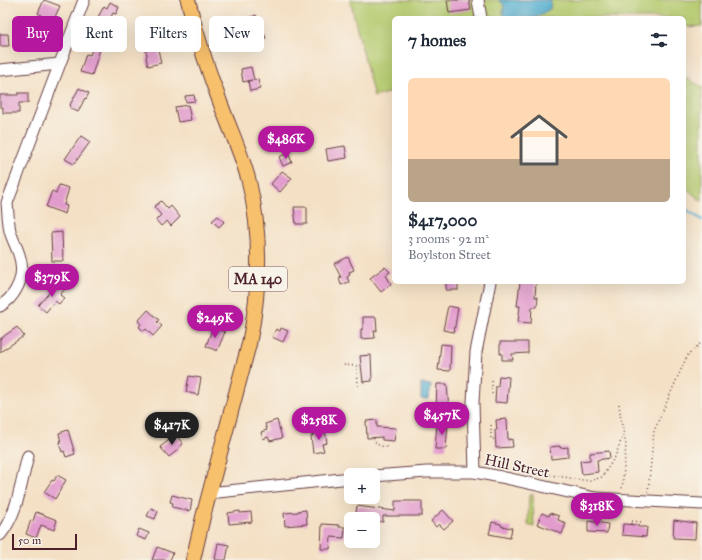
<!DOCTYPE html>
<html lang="en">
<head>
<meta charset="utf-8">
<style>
	body { margin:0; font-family:"IM FELL Great Primer",serif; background:#f2f2f3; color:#1f2937; height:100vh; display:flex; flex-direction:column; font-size:15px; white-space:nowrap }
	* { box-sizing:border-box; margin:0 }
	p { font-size:13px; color:#747a83 }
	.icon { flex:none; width:22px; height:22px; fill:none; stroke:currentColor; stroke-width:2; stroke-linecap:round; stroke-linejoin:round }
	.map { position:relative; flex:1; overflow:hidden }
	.drawer { position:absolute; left:392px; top:16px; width:294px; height:268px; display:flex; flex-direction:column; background:#fff; border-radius:6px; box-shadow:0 4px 16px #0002 }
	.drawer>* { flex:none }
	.hud { position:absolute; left:12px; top:16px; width:320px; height:36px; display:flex; gap:8px }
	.controls { position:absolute; left:344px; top:468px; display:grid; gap:8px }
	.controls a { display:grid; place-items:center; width:36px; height:36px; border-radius:6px; background:#fff; box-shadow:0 4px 16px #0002; font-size:20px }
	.scale { position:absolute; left:12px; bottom:10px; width:65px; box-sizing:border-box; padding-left:4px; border:2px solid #4a1f2b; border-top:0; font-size:11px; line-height:14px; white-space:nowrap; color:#4a1f2b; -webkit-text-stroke:3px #f7f3e8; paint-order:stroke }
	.price { position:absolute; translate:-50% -34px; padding:0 9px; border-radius:14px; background:#b5179e; color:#fff; font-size:13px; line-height:26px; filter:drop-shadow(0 1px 2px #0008) }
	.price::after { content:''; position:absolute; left:50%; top:24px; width:12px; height:9px; margin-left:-6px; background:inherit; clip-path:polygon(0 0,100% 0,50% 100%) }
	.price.current { background:#222; color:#fff }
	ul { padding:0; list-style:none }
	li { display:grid; align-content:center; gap:8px; height:212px; padding:0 16px }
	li+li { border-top:1px solid #e0e1e3 }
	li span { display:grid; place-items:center; height:124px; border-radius:6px; color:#555 }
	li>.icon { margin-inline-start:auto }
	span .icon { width:72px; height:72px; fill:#fffc; stroke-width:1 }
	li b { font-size:17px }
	h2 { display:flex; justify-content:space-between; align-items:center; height:48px; padding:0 16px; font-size:17px }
	.tag { padding:0 14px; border-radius:6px; background:#fff; box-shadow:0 4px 16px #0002; font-size:14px; line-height:36px }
	.tag.current { background:#b5179e; color:#fff }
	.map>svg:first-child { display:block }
	.green { fill:#b5cb70; stroke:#80754e }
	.water { fill:#52aed0; stroke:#4e667e }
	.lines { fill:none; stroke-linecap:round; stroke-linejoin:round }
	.stream { stroke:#52aed0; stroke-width:2.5 }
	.building { fill:#e29bcd }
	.minor-casing { stroke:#643c42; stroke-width:13 }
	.major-casing { stroke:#643c42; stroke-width:16 }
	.path { stroke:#643c42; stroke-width:1.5; stroke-dasharray:1 3; stroke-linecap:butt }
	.minor { stroke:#fff; stroke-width:11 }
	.major { stroke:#f7c06c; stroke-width:14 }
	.labels { text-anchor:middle; stroke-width:3; stroke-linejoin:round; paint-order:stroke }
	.shield { fill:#f7f3e8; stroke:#7e5f64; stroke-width:1 }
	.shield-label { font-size:14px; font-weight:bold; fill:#4a1f2b }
	.street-label { font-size:15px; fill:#4a1f2b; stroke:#f7f3e8 }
</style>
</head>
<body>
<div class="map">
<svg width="702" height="560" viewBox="0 0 702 560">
	<rect width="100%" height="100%" fill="#f7f3e8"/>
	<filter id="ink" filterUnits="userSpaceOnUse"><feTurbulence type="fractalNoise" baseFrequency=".025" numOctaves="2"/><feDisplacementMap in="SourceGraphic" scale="8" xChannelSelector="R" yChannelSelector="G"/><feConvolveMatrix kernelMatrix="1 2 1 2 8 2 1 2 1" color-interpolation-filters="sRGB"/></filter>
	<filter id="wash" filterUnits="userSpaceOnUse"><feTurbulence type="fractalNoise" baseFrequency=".012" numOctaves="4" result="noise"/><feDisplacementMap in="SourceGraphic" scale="16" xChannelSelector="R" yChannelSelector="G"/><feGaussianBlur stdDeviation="0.9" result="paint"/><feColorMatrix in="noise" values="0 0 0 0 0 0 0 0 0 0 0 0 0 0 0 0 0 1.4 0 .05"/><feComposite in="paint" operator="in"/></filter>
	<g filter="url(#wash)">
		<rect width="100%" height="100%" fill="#f4e0c5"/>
		<!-- green -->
		<g class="green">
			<path d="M350,0H702V26L684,27V18H394V91L374,97Z"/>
			<path d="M684,77L702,87V202L684,186Z"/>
			<path d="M533,494L534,527L528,525L529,495Z"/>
		</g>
		<!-- water -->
		<g class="water">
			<path d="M499,0H551L550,9L534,18H504L503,13L504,5Z"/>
			<path d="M421,384L431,385L429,399H421Z"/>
		</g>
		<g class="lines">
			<!-- stream -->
			<path class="stream" d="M684,208L702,220"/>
		</g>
		<g id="blocks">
			<!-- building -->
			<g class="building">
				<path d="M44,0L60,6L45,39L32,33L41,15L38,13Z"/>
				<path d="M447,0H469L471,10L449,13Z"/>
				<path d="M110,2L119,7L116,14L113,13L106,26L110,27L106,34L97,28L101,21L97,19L104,6L107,8Z"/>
				<path d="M256,15L266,38L262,40L263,42L253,45L246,26L247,25L245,20Z"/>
				<path d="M161,33L163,45L159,46L160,49H158L161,63L148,66L146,58L147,55L144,44L146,43V39L149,38V36Z"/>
				<path d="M0,34H8L9,46H0Z"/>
				<path d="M94,43L101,46L92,75L80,72L86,54L90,55Z"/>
				<path d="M251,67L254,80L258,79L260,89L250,91L248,81L252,80L243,82L241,69Z"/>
				<path d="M79,88L89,93L86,99L85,98L78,112L70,108L71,106L70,105Z"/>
				<path d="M18,93H28V103H19V113H3V107H0V95H18Z"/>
				<path d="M194,95L195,101L186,102L185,96Z"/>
				<path d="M188,105L191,120L178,122L175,107Z"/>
				<path d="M81,136L90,142L74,164L65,159Z"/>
				<path d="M345,146L347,158L328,161L326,149Z"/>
				<path d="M288,153L292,162L283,166L279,157Z"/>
				<path d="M282,171L292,178L280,192L271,184Z"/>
				<path d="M59,185L69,188L64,205L67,206L65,214L46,207L52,191L56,193Z"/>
				<path d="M161,201L168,209L171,206L180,217L171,226L167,221L161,226L156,220L161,215L154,207Z"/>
				<path d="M294,207H307V224H296Z"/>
				<path d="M218,216L224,222L219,227L212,221Z"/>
				<path d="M62,232L63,261H52L51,233Z"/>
				<path d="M348,257L354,270L349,272L350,275L347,277L349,282L341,285L339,278L341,277L334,264Z"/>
				<path d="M385,267L390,272L386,275L391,284L381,292L370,278Z"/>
				<rect x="446" y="282" width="12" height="8"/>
				<path d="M520,282H536L535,297H538L537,307H532L531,323L518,322L520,306H517Z"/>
				<path d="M58,283L65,289L60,295L64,298L59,304L55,301L46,312L38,305Z"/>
				<path d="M448,306L458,308L454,332L443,330Z"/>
				<path d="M148,310L159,320L157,322L162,326L153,336L146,329L144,331L139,327L141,324L138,321Z"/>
				<path d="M363,317H376L377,331H374L375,338L361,339V329H363Z"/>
				<path d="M17,327L24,336L0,352V339Z"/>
				<path d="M213,327L225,332L217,351L206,346Z"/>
				<path d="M281,328L288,331L283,342L272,337L276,329L280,331Z"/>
				<path d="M500,342H528V353L512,354L513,360H502V353L500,354Z"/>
				<path d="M441,344L451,345L450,371L438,370Z"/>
				<path d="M371,355L372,381L363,382L360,356Z"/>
				<path d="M189,376L201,378L198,395L186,392Z"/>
				<path d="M499,376L509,377L507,403L495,402L496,386H498Z"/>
				<path d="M437,384H447L449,410H436Z"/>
				<path d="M507,419L508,440L512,439L513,447L496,448L495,430H497L496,420Z"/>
				<path d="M277,420L282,438L270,441L268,437L263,439L261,432L267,430L265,424Z"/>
				<path d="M377,420V427L396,428L394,441L382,440V437L367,438L366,421Z"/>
				<path d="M437,423H448L446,449H435Z"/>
				<path d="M321,429V431L325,430L327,443L322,444L324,451L313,453L311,436L314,435V430Z"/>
				<path d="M68,430L75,454L66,457L64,451L62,452L59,443H61L59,433Z"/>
				<path d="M176,435L183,444L178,448L179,449L169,457L160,447Z"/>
				<path d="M560,446V448L568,447V457L551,459L550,447Z"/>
				<path d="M609,451L610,458L597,460L598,472L582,474L580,461L590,460V453Z"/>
				<path d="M57,475L66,480L55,499L44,492L52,480L54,481Z"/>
				<path d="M172,495L192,500L190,511L172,507L173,503L170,502Z"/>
				<path d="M395,501H422V516H383V522L373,521V519H355L357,506L395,511Z"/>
				<path d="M151,508L158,511L155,519L147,516Z"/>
				<path d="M306,510L307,524L285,526L284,513L298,512V511Z"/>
				<path d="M443,510L453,521L444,529L439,524L436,527L431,521Z"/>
				<path d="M240,511V513L251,512L252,522L229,524L228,513Z"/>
				<path d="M36,512L57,520L54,530L41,525L36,538L26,534L31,520L33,521Z"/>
				<path d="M542,513L549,516L550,513L559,516L558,520L566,523L562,534L537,524Z"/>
				<path d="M674,520L696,523L695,539L673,538Z"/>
				<path d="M588,521L608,524L607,533L588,532Z"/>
				<path d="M492,522L501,524V526L512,528L510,538L489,534Z"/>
				<path d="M322,524L339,525V527H345L344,538L331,537L330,549H321Z"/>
				<path d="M623,524L638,525V527H647L646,537L622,535Z"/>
				<path d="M139,529L149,533L146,540L136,536Z"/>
				<path d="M218,543L229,545L226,560H215Z"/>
				<path d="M157,547L173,553L170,560H152Z"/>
			</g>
		</g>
	</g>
	<g filter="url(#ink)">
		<use href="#blocks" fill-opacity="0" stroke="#643c42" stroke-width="1"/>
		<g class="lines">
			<!-- minor casing -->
			<g class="minor-casing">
				<g id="minor">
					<path d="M478,0L481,18"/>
					<path d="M0,70L59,64"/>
					<path d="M0,306C14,298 24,280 21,263C20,252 13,242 10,231C8,221 8,212 7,203L84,0"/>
					<path d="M475,472L473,402L476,352L490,282"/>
					<path d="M373,476L427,472H475L501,477L595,498L702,504"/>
					<path d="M209,493L351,478"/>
					<path d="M0,535C18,514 21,482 28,456"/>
				</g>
			</g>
			<!-- major casing -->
			<g class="major-casing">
				<path id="major" d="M188,0C197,37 209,74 223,110C232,134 243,157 249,182C262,235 260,291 249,344L203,517L193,560"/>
			</g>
			<!-- path -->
			<g class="path">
				<path d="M344,365L357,366L358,387"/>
				<path d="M492,394V381"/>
				<path d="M619,404L621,420L626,445L622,490"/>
				<path d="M491,425V439H495"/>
				<path d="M374,438C375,445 380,446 387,447"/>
				<path d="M542,476L550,475L590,481L602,477L615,457L623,435"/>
				<path d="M648,492L654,431L687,356L702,342"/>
				<path d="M631,524V521L642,522"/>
			</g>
			<!-- minor -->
			<use href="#minor" class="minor"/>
			<!-- major -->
			<use href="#major" class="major"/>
		</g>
	</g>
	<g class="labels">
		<!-- shield labels -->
		<rect class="shield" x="229" y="267" width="58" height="24" rx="3"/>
		<g class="shield-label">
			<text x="258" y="284">MA 140</text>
		</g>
		<!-- street labels -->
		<g class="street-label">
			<text transform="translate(517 466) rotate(12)" y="5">Hill Street</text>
		</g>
	</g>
</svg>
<div class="controls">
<a>+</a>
<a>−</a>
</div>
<div class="scale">50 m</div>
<b class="price" style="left:286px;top:160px">$486K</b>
<b class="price" style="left:52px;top:298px">$379K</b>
<b class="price" style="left:215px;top:339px">$249K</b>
<b class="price" style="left:442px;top:436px">$457K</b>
<b class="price" style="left:319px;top:441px">$258K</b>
<b class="price current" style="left:172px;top:446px">$417K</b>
<b class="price" style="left:597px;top:527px">$318K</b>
<div class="hud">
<a class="tag current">Buy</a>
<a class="tag">Rent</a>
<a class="tag">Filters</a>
<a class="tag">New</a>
</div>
<section class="drawer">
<h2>7 homes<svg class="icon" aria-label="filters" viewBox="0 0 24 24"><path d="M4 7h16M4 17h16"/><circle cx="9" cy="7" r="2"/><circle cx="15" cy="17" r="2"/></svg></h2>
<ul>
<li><span style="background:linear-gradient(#ffd9b3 65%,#b9a48a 0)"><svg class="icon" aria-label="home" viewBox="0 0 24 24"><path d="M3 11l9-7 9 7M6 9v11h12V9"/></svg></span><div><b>$417,000</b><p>3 rooms · 92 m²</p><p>Boylston Street</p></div></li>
</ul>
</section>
</div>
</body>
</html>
